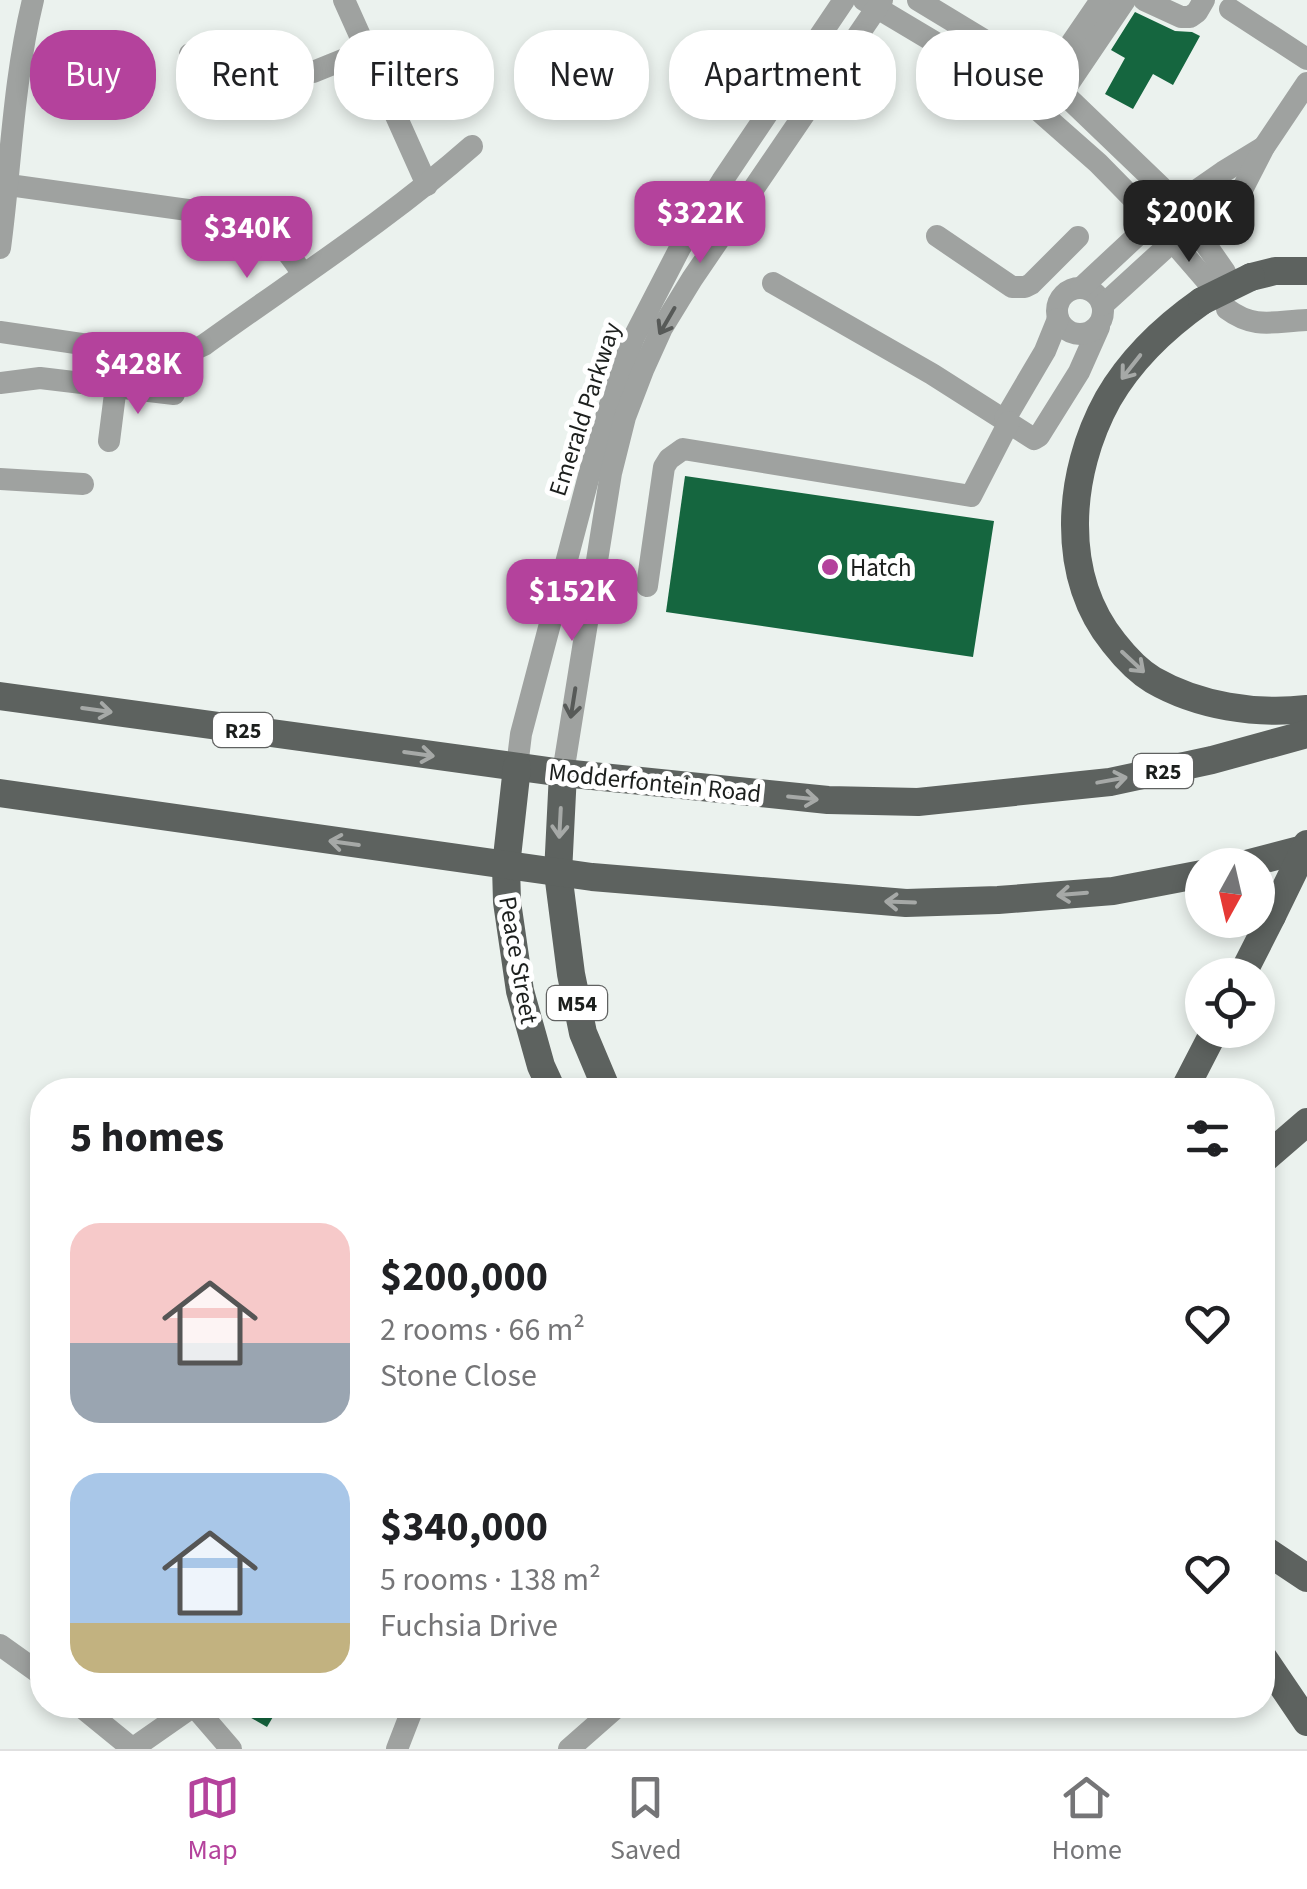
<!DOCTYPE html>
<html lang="en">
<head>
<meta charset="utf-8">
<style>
	body { margin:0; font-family:"Source Sans 3",sans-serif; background:#f6f6f6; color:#202124; height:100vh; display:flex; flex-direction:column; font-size:38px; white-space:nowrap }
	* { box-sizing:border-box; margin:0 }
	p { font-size:32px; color:#757577 }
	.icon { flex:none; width:55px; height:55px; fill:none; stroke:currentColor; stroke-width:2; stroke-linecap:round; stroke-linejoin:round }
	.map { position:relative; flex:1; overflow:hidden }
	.details { position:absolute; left:30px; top:1078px; width:1245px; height:640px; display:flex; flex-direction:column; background:#fff; border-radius:40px; box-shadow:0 5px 15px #0003 }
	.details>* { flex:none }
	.banner { position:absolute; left:30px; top:30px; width:1248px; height:90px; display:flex; gap:20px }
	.needle { width:65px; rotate:188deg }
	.fabs { position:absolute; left:1185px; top:848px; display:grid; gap:20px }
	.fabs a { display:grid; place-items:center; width:90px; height:90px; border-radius:50%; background:#fff; box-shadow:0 5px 15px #0003; font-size:50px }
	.price { position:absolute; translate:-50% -85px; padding:0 22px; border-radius:20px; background:#b4429c; color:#fff; font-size:32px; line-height:65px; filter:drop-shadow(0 2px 5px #0008) }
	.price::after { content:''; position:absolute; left:50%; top:60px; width:30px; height:22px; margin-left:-15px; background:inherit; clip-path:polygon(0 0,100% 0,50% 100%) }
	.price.current { background:#222; color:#fff }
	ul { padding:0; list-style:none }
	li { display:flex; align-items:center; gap:30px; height:250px; padding:0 40px }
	li span { display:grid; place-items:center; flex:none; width:280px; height:200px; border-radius:30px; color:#555 }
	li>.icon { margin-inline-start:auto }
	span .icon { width:120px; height:120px; fill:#fffc; stroke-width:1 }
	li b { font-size:42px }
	h2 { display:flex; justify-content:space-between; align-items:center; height:120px; padding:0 40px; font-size:42px }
	.chip { padding:0 35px; border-radius:40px; background:#fff; box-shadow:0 5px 15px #0003; font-size:35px; line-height:90px }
	.chip.current { background:#b4429c; color:#fff }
	.dock { display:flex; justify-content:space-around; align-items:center; height:140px; border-top:2px solid #e0e0e0; background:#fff; font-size:28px; color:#757577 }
	.dock a { display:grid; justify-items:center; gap:5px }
	.dock .current { color:#b4429c }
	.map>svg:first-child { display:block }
	.building { fill:#15663f }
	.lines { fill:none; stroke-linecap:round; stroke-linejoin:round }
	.minor { stroke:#9fa2a0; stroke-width:22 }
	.major { stroke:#5d625f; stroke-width:28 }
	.major-bridge { stroke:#5d625f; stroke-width:28 }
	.oneway { stroke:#575a58 }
	.oneway2 { stroke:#a6a9a7 }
	.poi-dot { fill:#b4429c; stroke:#fff; stroke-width:4 }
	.labels { text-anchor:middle; stroke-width:10; stroke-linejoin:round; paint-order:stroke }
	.shield { fill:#fff; stroke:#606261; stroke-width:2.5 }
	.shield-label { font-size:22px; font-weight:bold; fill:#1c1f1d }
	.street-label { font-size:25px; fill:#1c1f1d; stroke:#fff }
	.poi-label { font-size:25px; fill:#1c1f1d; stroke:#fff; text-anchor:start }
</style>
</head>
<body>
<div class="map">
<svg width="1307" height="1749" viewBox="0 0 1307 1749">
	<rect width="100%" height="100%" fill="#ebf2ee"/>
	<!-- building -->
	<g class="building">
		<path d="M1135,12L1175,31L1192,32L1200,36L1173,85L1153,74L1133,109L1105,94L1125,58L1111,50Z"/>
		<path d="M685,476L994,521L973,657L666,612Z"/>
		<path d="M229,1705H280L267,1727Z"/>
	</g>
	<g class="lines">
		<!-- minor -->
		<g class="minor">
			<path d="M344,0L427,185"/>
			<path d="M864,0L983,71L1030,103L1098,163L1154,220L1206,280"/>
			<path d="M918,0L1032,69L1063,93L1161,187L1195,229L1225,272"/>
			<path d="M1144,0L1181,17H1190L1197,12L1204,0"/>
			<path d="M1230,9L1307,59"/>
			<path d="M190,54L297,73L313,72L365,51"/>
			<path d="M1038,92L1101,0"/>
			<path d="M1054,105L1125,0"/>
			<path d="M9,185L245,218C273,229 286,250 303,274"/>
			<path d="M937,236L1012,287H1025L1031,284L1078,237"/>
			<path d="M0,248C11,165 13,82 33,0"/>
			<path d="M773,283L932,374L1034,439L1039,436L1079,372L1099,327"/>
			<circle cx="1080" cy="311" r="23"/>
			<path d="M1081,288L1154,220L1223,172L1264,147"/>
			<path d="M1103,305L1172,242L1219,212L1233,201L1244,186L1264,147L1307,83"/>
			<path d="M1227,309C1255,330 1275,321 1307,320"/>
			<path d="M0,332L163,356L182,355L204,345C294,280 388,220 472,146"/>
			<path d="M0,383L40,378L174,394"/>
			<path d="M1005,419L1045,351L1058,319"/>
			<path d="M109,441L116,386"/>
			<path d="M0,479L83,484"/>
			<path d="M647,586L664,467L669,459L683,449L971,496L1009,422"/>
			<path d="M517,767L521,734L596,449L620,373L634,337L680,248L722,181L844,0"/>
			<path d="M563,773L611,473L625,417L643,370L662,328L692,279L882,0"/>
			<path d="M0,1645L42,1675"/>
			<path d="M79,1705L133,1749"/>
			<path d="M194,1706L231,1749"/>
			<path d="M132,1749L195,1705"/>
			<path d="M397,1749L414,1705"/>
			<path d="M569,1749L619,1705"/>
		</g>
		<!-- major -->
		<g class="major">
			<path d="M1251,277L1275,271H1307"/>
			<path d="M1202,301C1165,327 1131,359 1108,399C1067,473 1059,575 1114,643C1125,657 1138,671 1153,680C1198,706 1256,715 1307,709"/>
			<path d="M0,696L563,773L828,800L918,802L1110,782L1212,760L1307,734"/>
			<path d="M517,767L506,866L507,902L520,991L541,1066L552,1090"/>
			<path d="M563,773L558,873L571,974L583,1033L607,1090"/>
			<path d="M0,793L592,877L906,903L998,900L1113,891L1202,874"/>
			<path d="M1242,865L1307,848"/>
			<path d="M1242,975L1272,916"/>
			<path d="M1184,1090L1215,1030"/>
			<path d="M1262,1161L1307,1122"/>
			<path d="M1262,1548L1307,1578"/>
			<path d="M1262,1656L1307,1722"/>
		</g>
		<!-- major-bridge -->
		<g class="major-bridge">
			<path d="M1202,301L1251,277"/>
			<path d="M1272,916L1307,844"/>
		</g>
	</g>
	<!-- one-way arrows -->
	<defs><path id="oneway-shaft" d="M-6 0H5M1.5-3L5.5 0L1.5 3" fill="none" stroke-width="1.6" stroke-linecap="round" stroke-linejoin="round" transform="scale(2.5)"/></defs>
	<g class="oneway">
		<use href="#oneway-shaft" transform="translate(667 321) rotate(120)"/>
		<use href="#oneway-shaft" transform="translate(573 703) rotate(99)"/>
	</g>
	<g class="oneway2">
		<use href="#oneway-shaft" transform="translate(1131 367) rotate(128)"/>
		<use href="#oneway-shaft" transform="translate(1133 662) rotate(43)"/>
		<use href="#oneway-shaft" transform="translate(97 710) rotate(8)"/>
		<use href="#oneway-shaft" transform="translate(419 754) rotate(8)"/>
		<use href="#oneway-shaft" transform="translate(1112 780) rotate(-10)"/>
		<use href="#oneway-shaft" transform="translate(803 798) rotate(6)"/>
		<use href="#oneway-shaft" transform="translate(560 823) rotate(93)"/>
		<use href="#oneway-shaft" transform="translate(344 843) rotate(-172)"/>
		<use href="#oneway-shaft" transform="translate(1072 894) rotate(175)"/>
		<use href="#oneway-shaft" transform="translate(900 902) rotate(-178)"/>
	</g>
	<!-- markers -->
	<circle class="poi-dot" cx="830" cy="567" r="10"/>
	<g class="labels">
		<!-- shield labels -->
		<g class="shield">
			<rect x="213" y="713" width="60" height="34" rx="8"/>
			<rect x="1133" y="754" width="60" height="34" rx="8"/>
			<rect x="547" y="986" width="60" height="34" rx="8"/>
		</g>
		<g class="shield-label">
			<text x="243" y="738">R25</text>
			<text x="1163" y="779">R25</text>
			<text x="577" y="1011">M54</text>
		</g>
		<!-- street labels -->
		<g class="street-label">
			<text transform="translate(584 409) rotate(-72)" y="9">Emerald Parkway</text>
			<text transform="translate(655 782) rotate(6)" y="9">Modderfontein Road</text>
			<text transform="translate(519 960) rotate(80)" y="9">Peace Street</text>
		</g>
		<!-- poi labels -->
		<g class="poi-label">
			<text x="850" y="576">Hatch</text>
		</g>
	</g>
</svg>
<div class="fabs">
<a><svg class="needle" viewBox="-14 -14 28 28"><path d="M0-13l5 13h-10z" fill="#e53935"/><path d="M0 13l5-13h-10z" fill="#757577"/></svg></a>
<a><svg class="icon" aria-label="locate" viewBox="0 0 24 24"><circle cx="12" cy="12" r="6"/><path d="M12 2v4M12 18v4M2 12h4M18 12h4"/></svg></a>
</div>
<b class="price current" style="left:1189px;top:265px">$200K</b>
<b class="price" style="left:700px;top:266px">$322K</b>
<b class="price" style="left:247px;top:281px">$340K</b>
<b class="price" style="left:138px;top:417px">$428K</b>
<b class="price" style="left:572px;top:644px">$152K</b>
<div class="banner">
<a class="chip current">Buy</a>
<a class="chip">Rent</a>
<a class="chip">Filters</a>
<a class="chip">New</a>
<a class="chip">Apartment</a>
<a class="chip">House</a>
</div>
<section class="details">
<h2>5 homes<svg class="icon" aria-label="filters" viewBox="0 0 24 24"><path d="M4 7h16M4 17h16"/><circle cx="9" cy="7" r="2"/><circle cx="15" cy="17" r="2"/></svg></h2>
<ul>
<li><span style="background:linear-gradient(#f6c9c9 60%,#9aa5b1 0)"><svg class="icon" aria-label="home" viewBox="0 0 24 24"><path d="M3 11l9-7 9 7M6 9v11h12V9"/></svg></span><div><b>$200,000</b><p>2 rooms · 66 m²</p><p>Stone Close</p></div><svg class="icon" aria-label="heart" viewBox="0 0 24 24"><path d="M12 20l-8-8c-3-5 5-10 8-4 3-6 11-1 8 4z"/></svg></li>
<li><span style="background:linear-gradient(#a9c7e8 75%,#c2b280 0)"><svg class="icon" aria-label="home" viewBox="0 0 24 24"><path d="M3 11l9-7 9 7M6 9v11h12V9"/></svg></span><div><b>$340,000</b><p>5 rooms · 138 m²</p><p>Fuchsia Drive</p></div><svg class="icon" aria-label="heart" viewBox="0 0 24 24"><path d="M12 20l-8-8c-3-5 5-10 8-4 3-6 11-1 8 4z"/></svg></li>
</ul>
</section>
</div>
<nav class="dock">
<a class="current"><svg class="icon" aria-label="map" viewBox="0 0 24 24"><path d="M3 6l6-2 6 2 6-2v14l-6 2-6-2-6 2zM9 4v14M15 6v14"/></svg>Map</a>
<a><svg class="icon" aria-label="saved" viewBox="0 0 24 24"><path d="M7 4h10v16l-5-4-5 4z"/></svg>Saved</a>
<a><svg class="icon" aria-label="home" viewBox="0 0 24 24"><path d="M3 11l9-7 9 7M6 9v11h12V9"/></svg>Home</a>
</nav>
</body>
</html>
